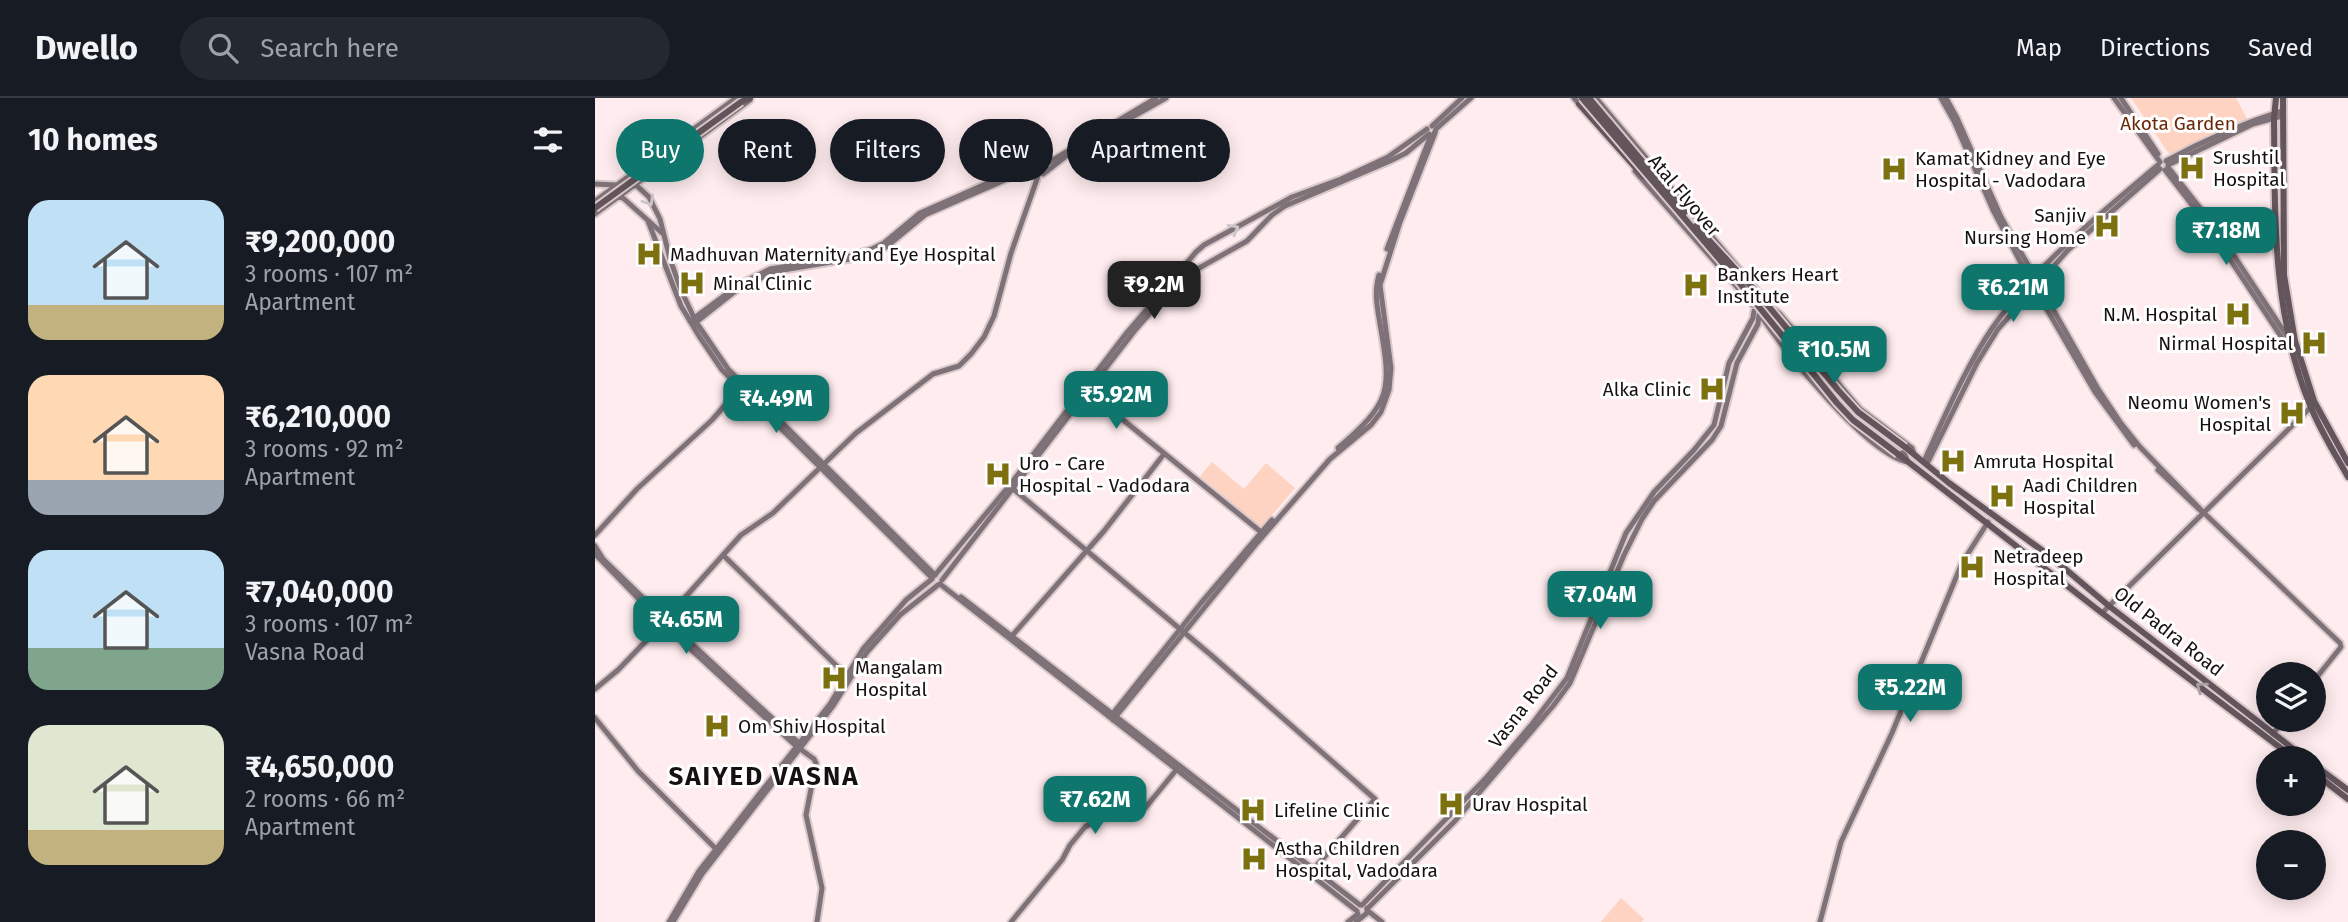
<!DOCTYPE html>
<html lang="en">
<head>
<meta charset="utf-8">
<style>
	body { margin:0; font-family:"Fira Sans",sans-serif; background:#242831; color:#f1f3f6; height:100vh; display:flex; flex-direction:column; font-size:26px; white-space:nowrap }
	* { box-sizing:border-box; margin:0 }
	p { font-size:23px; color:#9ea1a6 }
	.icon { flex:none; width:38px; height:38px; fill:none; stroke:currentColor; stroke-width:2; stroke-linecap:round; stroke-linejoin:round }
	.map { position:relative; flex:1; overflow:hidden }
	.side { display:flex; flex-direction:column; background:#171b24; width:595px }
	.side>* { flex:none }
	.top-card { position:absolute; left:21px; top:21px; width:665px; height:63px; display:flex; gap:14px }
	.fabs { position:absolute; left:1661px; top:564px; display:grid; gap:14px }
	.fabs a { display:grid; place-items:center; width:70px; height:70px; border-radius:50%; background:#171b24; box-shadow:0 4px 18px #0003; font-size:35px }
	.price { position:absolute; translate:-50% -60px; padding:0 16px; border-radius:14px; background:#0f766e; color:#fff; font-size:23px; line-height:46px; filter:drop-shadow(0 2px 4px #0008) }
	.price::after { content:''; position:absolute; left:50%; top:42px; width:21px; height:16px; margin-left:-10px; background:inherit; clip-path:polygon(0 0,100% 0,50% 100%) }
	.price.current { background:#222; color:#fff }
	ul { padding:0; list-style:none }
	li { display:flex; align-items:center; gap:21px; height:175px; padding:0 28px }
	li span { display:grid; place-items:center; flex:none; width:196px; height:140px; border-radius:21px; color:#555 }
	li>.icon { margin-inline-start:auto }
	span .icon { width:84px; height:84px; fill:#fffc; stroke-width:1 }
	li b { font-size:30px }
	h2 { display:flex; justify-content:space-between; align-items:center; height:84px; padding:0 28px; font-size:30px }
	.pill { padding:0 24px; border-radius:32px; background:#171b24; box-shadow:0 4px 18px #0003; font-size:24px; line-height:63px }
	.pill.current { background:#0f766e; color:#fff }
	header { display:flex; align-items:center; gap:42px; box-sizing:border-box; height:98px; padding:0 35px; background:#171b24; border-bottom:2px solid #363941 }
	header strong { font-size:33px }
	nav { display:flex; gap:38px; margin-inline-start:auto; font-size:24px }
	.search { width:490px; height:63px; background:#242831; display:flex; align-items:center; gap:18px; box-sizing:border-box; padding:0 24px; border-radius:38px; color:#9ea1a6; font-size:26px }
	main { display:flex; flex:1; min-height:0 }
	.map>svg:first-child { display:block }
	.green { fill:#fed3c1 }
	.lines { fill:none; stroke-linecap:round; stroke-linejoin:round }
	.secondary-casing { stroke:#dac9cb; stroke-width:9 }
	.primary-casing { stroke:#dac9cb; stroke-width:10 }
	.secondary { stroke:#7e7278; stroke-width:5 }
	.primary { stroke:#64555d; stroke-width:6 }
	.primary-bridge-casing { stroke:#dac9cb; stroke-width:10; stroke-linecap:butt }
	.primary-bridge { stroke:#64555d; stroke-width:6 }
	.oneway { stroke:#cbc6c8 }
	.oneway2 { stroke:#a9a1a5 }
	.labels { text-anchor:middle; stroke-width:6; stroke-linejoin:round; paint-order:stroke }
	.park-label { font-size:19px; fill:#682808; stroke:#fefefe }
	.poi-label { font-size:19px; fill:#171011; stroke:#fefefe; text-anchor:start }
	.street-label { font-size:19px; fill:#171011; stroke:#fefefe }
	.district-label { font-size:26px; font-weight:bold; letter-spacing:2px; fill:#171011; stroke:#fefefe }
</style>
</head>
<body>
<header>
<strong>Dwello</strong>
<div class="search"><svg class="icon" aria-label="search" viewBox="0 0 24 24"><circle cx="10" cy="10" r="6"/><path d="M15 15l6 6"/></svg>Search here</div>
<nav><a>Map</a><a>Directions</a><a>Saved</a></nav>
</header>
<main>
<section class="side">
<h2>10 homes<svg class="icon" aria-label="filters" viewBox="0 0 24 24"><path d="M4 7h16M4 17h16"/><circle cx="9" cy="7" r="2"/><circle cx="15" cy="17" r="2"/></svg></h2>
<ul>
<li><span style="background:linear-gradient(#bfe0f5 75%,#c2b280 0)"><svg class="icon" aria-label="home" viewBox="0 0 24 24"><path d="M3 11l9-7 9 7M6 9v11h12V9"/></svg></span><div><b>₹9,200,000</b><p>3 rooms · 107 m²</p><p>Apartment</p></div></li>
<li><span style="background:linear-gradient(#ffd9b3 75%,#9aa5b1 0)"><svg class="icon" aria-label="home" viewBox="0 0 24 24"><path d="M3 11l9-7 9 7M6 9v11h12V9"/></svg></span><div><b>₹6,210,000</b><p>3 rooms · 92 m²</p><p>Apartment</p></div></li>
<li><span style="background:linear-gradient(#bfe0f5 70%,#7fa58c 0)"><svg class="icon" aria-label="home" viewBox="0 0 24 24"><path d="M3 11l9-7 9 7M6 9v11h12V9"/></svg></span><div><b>₹7,040,000</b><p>3 rooms · 107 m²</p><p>Vasna Road</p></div></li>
<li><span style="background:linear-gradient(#dfe7d0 75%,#c2b280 0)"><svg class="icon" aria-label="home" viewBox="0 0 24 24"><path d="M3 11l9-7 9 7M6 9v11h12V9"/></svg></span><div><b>₹4,650,000</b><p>2 rooms · 66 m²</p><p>Apartment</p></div></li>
</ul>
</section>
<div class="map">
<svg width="1753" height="824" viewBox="0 0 1753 824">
	<rect width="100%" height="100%" fill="#ffecef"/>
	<!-- green -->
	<g class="green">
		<path d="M1536,0H1641L1653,23L1575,57Z"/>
		<path d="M617,364L649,391L671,365L700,390L666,430L605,378Z"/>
		<path d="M1026,800L1049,821L1047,824H1006Z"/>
	</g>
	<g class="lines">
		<!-- secondary casing -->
		<g class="secondary-casing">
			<g id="secondary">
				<path d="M979,0L987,9"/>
				<path d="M1001,0L1165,196"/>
				<path d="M1346,0L1359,23L1398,112L1436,184L1500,294L1539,347"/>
				<path d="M1351,0L1362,20L1406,119L1503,291L1525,324L1545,349L1609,415L1745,545L1746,549L1718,584"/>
				<path d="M1519,0L1565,64"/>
				<path d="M1526,0L1563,56"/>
				<path d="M837,28L867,0"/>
				<path d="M839,36L841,31L876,0"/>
				<path d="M487,47L571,0"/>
				<path d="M1571,63C1608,43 1646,26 1687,13"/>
				<path d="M1573,67L1658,26L1687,18"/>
				<path d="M1573,69L1620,129L1694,241"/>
				<path d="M1570,72L1611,125L1689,243L1699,249"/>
				<path d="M1040,73L1158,207"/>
				<path d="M448,76L479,52"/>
				<path d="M0,86L42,88L54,99L65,121L75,161L86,192L101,224L133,271L340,477"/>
				<path d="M23,99L28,100L67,135"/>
				<path d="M0,103L141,0"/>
				<path d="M0,116L155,2"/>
				<path d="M53,123L86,208L104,238L127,272L337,480"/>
				<path d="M792,151L836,37"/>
				<path d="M1176,209L1185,216L1265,311L1317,350L1319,356"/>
				<path d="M1173,214L1223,273"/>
				<path d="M1166,218C1189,253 1273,357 1313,364"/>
				<path d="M95,223L145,186L175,171L255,158L277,151L289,145L325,115L427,70L453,65L561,0"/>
				<path d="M100,225L143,191L172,177L188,172L255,161L276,156L291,149L330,117L428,74L448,75"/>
				<path d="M1219,272L1255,314L1310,357L1313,364"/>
				<path d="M491,294L522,317L666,434"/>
				<path d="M743,350C796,304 797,294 785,226C782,208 779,194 784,177"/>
				<path d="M1329,363C1350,318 1370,270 1398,229C1442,166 1505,116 1563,67"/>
				<path d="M1332,366L1382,265L1403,231L1473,152L1565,71"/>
				<path d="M1563,372L1606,413"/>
				<path d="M417,390L616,557L780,701L718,772"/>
				<path d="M0,437L42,391L117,322L145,290"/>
				<path d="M0,448L8,461L70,521L204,645"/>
				<path d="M0,456L67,525L201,648L219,661L221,665L211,717L227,790L222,824"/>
				<path d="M128,457L252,578"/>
				<path d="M340,477L414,388L530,237L601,154L609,147L697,99L746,81L793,59L832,31"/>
				<path d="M347,482L541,231L578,189L590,178L652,143L677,117L690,108L795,63L811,55L834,36"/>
				<path d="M345,486L762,813"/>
				<path d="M366,499L765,807"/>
				<path d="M1507,515L1717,308"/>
				<path d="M416,539L509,433L569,356"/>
				<path d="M0,591L23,572L50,544L146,437L178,415L261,335L338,276L364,268L376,256L389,239L399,218L416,155L447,67"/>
				<path d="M515,619L606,505L677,422"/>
				<path d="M0,620L43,673L121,751"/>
				<path d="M518,622L662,445L735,361L776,327L786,314L794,292L796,270L785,187L805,124L840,35"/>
				<path d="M1678,636L1689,621"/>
				<path d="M767,807L890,681L937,626L972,580L1031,435L1059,394L1099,352L1119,327L1134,265L1158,220L1159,213"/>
				<path d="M772,811L860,723L958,608L975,585L1029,457L1047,421L1059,403L1117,342L1126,328L1142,265L1163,226L1164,217"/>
				<path d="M773,813L787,824"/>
				<path d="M74,824L104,773L235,606L268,551L311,502L337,481"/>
				<path d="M78,824L107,776L238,608L272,554L305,517L343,487"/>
				<path d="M416,824L467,762L475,747L490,729L516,713L540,717L551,709L582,671"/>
				<path d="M753,824L763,816"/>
				<path d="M761,824L772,815V810"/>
				<path d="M1225,824L1246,744L1297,635L1367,465L1393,424"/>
			</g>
		</g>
		<!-- primary casing -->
		<g class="primary-casing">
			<g id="primary">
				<path d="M1681,0L1679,20C1680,118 1677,215 1715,307C1725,332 1740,356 1753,379"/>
				<path d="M1688,0L1689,177L1700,243L1719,303L1753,365"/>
				<path d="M146,4L155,0"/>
				<path d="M984,6L1048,78L1058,84"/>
				<path d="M1310,349L1354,385L1455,458L1514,508L1710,660"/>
				<path d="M1303,356L1507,515L1699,660"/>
				<path d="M1718,666L1753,692"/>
				<path d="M1718,674L1753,701"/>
			</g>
		</g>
		<!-- secondary -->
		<use href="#secondary" class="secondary"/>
		<!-- primary -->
		<use href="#primary" class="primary"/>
		<!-- primary-bridge casing -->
		<g class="primary-bridge-casing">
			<g id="primary-bridge">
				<path d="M987,0L1143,183L1242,305L1258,322L1303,356"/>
				<path d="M994,0L1090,114"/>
				<path d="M0,110L146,4"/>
				<path d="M1101,128L1165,198L1243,292L1263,314L1310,349"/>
			</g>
		</g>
		<!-- primary-bridge -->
		<use href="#primary-bridge" class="primary-bridge"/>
	</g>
	<!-- one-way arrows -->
	<defs><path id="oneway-chevron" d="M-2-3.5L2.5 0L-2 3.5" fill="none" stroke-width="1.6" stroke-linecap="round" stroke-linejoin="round" transform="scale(1.75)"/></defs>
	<g class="oneway">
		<use href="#oneway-chevron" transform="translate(54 103) rotate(58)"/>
		<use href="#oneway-chevron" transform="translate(639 131) rotate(-29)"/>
	</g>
	<use class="oneway2" href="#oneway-chevron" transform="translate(1606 589) rotate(-143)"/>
	<!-- icons -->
	<defs>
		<g id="hospital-bare" transform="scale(2.1)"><path d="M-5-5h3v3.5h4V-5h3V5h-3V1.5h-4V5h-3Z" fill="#7c700f" stroke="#fefefe" stroke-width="2.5" paint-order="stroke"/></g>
	</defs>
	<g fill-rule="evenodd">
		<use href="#hospital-bare" x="1597" y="70"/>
		<use href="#hospital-bare" x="1299" y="71"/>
		<use href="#hospital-bare" x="1512" y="128"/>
		<use href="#hospital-bare" x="54" y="156"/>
		<use href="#hospital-bare" x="97" y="185"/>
		<use href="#hospital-bare" x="1101" y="187"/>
		<use href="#hospital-bare" x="1643" y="216"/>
		<use href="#hospital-bare" x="1719" y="245"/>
		<use href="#hospital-bare" x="1117" y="291"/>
		<use href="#hospital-bare" x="1697" y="315"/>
		<use href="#hospital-bare" x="1358" y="363"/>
		<use href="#hospital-bare" x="403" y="376"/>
		<use href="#hospital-bare" x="1407" y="398"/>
		<use href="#hospital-bare" x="1377" y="469"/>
		<use href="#hospital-bare" x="239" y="580"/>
		<use href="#hospital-bare" x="122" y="628"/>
		<use href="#hospital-bare" x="856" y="706"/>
		<use href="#hospital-bare" x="658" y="712"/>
		<use href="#hospital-bare" x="659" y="761"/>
	</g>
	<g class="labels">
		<!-- park labels -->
		<g class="park-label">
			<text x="1583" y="32">Akota Garden</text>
		</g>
		<!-- poi labels -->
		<g class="poi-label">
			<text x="1618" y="66">Srushtil<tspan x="1618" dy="22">Hospital</tspan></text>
			<text x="1320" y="67">Kamat Kidney and Eye<tspan x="1320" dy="22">Hospital - Vadodara</tspan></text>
			<text x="1491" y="124" text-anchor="end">Sanjiv<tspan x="1491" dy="22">Nursing Home</tspan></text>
			<text x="75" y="163">Madhuvan Maternity and Eye Hospital</text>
			<text x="1122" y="183">Bankers Heart<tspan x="1122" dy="22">Institute</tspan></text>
			<text x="118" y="192">Minal Clinic</text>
			<text x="1622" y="223" text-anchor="end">N.M. Hospital</text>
			<text x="1698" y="252" text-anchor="end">Nirmal Hospital</text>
			<text x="1096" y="298" text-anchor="end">Alka Clinic</text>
			<text x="1676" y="311" text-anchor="end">Neomu Women's<tspan x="1676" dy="22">Hospital</tspan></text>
			<text x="1379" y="370">Amruta Hospital</text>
			<text x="424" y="372">Uro - Care<tspan x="424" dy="22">Hospital - Vadodara</tspan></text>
			<text x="1428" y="394">Aadi Children<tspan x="1428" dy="22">Hospital</tspan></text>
			<text x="1398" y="465">Netradeep<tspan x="1398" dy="22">Hospital</tspan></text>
			<text x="260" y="576">Mangalam<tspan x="260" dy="22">Hospital</tspan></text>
			<text x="143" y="635">Om Shiv Hospital</text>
			<text x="877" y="713">Urav Hospital</text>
			<text x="679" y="719">Lifeline Clinic</text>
			<text x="680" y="757">Astha Children<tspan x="680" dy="22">Hospital, Vadodara</tspan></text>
		</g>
		<!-- street labels -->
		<g class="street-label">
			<text transform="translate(1090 97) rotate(50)" y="7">Atal Flyover</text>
			<text transform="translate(1574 533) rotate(38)" y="7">Old Padra Road</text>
			<text transform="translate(928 608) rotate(-52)" y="7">Vasna Road</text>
		</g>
		<!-- district labels -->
		<g class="district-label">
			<text x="169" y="687">SAIYED VASNA</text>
		</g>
	</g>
</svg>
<div class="fabs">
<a><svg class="icon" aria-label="layers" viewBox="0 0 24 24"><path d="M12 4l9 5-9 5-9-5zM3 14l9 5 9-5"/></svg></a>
<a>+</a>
<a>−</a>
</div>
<b class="price" style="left:1631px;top:169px">₹7.18M</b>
<b class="price current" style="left:559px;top:223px">₹9.2M</b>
<b class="price" style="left:1418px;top:226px">₹6.21M</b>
<b class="price" style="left:1239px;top:288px">₹10.5M</b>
<b class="price" style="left:521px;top:333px">₹5.92M</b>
<b class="price" style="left:181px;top:337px">₹4.49M</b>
<b class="price" style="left:1005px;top:533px">₹7.04M</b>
<b class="price" style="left:91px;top:558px">₹4.65M</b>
<b class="price" style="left:1315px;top:626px">₹5.22M</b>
<b class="price" style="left:500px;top:738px">₹7.62M</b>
<div class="top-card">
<a class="pill current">Buy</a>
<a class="pill">Rent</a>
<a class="pill">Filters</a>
<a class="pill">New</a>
<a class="pill">Apartment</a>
</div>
</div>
</main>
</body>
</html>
